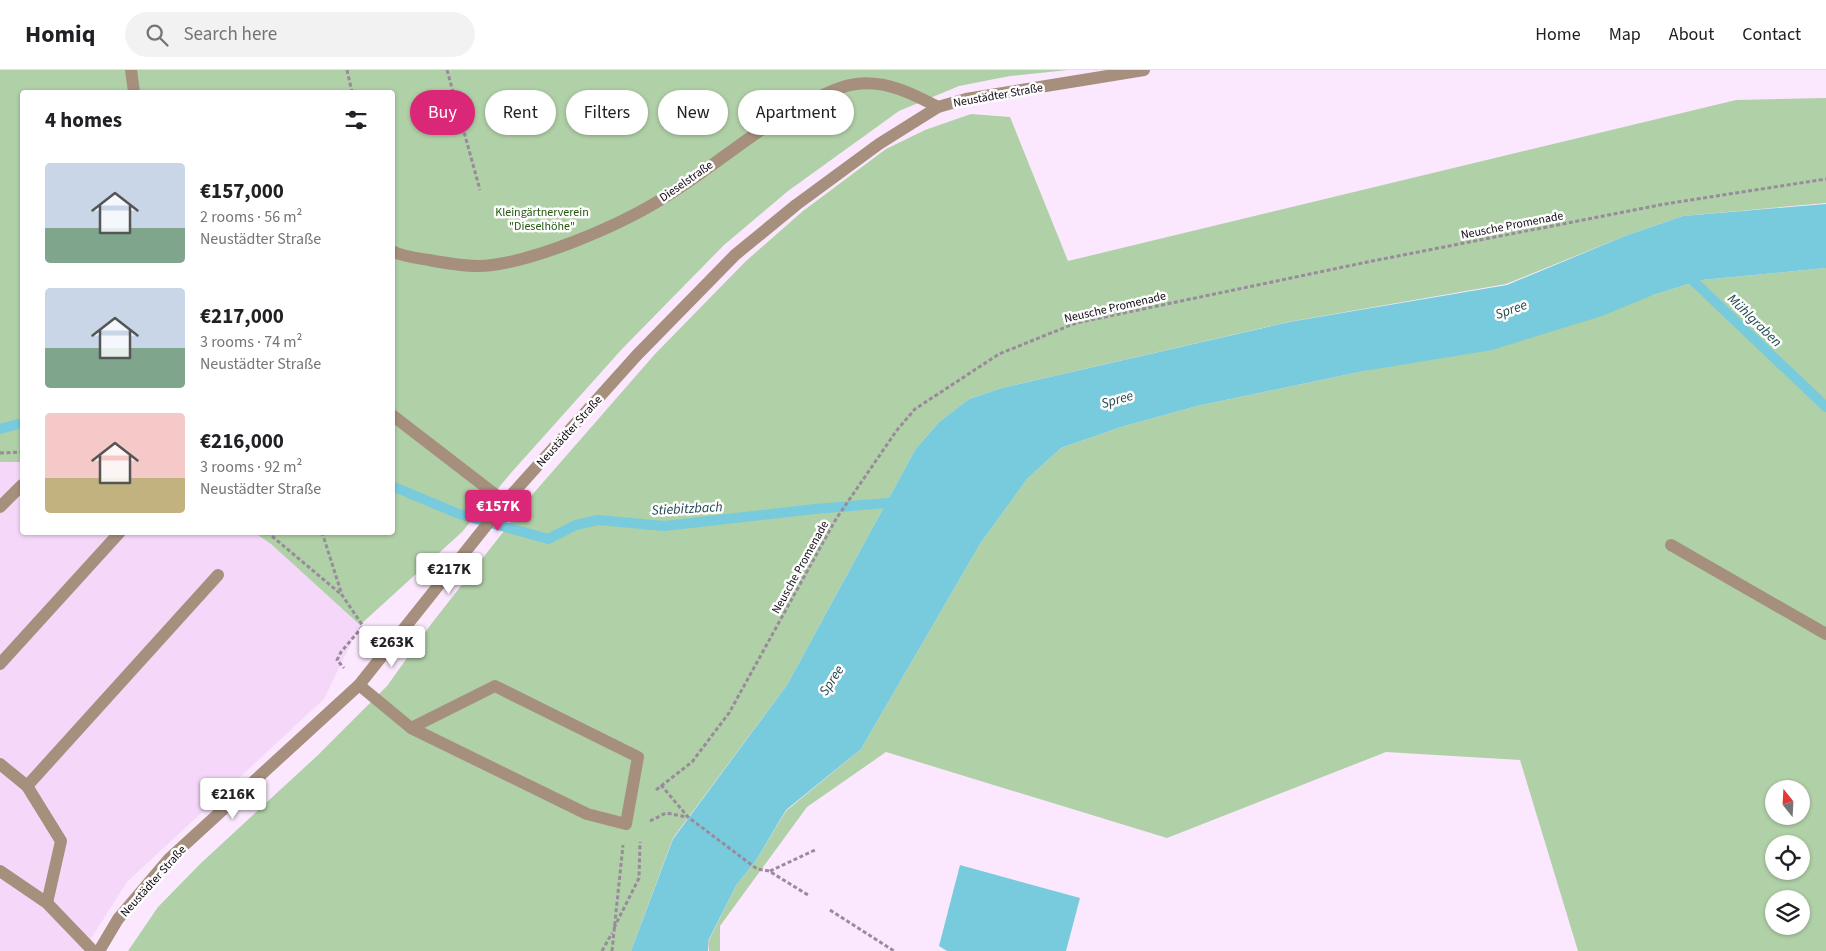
<!DOCTYPE html>
<html lang="en">
<head>
<meta charset="utf-8">
<style>
	body { margin:0; font-family:"Source Sans 3",sans-serif; background:#f2f2f2; color:#202124; height:100vh; display:flex; flex-direction:column; font-size:19px; white-space:nowrap }
	* { box-sizing:border-box; margin:0 }
	p { font-size:16px; color:#757577 }
	.icon { flex:none; width:28px; height:28px; fill:none; stroke:currentColor; stroke-width:2; stroke-linecap:round; stroke-linejoin:round }
	.map { position:relative; flex:1; overflow:hidden }
	.side { position:absolute; left:20px; top:20px; width:375px; height:445px; display:flex; flex-direction:column; background:#fff; border-radius:5px; box-shadow:0 1px 4px #0004 }
	.side>* { flex:none }
	.top-card { position:absolute; left:410px; top:20px; width:475px; height:45px; display:flex; gap:10px }
	.needle { width:32px; rotate:342deg }
	.tools { position:absolute; left:1765px; top:710px; display:grid; gap:10px }
	.tools a { display:grid; place-items:center; width:45px; height:45px; border-radius:50%; background:#fff; box-shadow:0 1px 4px #0004; font-size:25px }
	.price { position:absolute; translate:-50% -42px; padding:0 11px; border-radius:5px; background:#fff; color:#222; font-size:16px; line-height:32px; filter:drop-shadow(0 1px 2px #0008) }
	.price::after { content:''; position:absolute; left:50%; top:30px; width:15px; height:11px; margin-left:-8px; background:inherit; clip-path:polygon(0 0,100% 0,50% 100%) }
	.price.selected { background:#db2777; color:#fff }
	ul { padding:0; list-style:none }
	li { display:flex; align-items:center; gap:15px; height:125px; padding:0 25px }
	li span { display:grid; place-items:center; flex:none; width:140px; height:100px; border-radius:5px; color:#555 }
	li>.icon { margin-inline-start:auto }
	span .icon { width:60px; height:60px; fill:#fffc; stroke-width:1 }
	li b { font-size:21px }
	h2 { display:flex; justify-content:space-between; align-items:center; height:60px; padding:0 25px; font-size:21px }
	.tag { padding:0 18px; border-radius:22px; background:#fff; box-shadow:0 1px 4px #0004; font-size:18px; line-height:45px }
	.tag.selected { background:#db2777; color:#fff }
	header { display:flex; align-items:center; gap:30px; box-sizing:border-box; height:70px; padding:0 25px; background:#fff; border-bottom:1px solid #e0e0e0 }
	header strong { font-size:24px }
	nav { display:flex; gap:28px; margin-inline-start:auto; font-size:18px }
	.search { width:350px; height:45px; background:#f2f2f2; display:flex; align-items:center; gap:12px; box-sizing:border-box; padding:0 18px; border-radius:28px; color:#757577; font-size:19px }
	.map>svg:first-child { display:block }
	.built { fill:#f5d8f9 }
	.green { fill:#b0d0a7; fill-rule:evenodd }
	.water { fill:#77cbdc }
	.lines { fill:none; stroke-linecap:round; stroke-linejoin:round }
	.stream { stroke:#77cbdc; stroke-width:10 }
	.path { stroke:#998b9b; stroke-width:3; stroke-dasharray:4 2.5; stroke-linecap:butt }
	.minor { stroke:#a68f7d; stroke-width:12 }
	.labels { text-anchor:middle; stroke-width:5; stroke-linejoin:round; paint-order:stroke }
	.street-label { font-size:12px; fill:#110a12; stroke:#fdfdfd }
	.park-label { font-size:12px; fill:#23560e; stroke:#fdfdfd }
	.water-label { font-size:14px; font-style:italic; fill:#224951; stroke:#fdfdfd }
</style>
</head>
<body>
<header>
<strong>Homiq</strong>
<div class="search"><svg class="icon" aria-label="search" viewBox="0 0 24 24"><circle cx="10" cy="10" r="6"/><path d="M15 15l6 6"/></svg>Search here</div>
<nav><a>Home</a><a>Map</a><a>About</a><a>Contact</a></nav>
</header>
<div class="map">
<svg width="1826" height="881" viewBox="0 0 1826 881">
	<rect width="100%" height="100%" fill="#fbe8fe"/>
	<!-- built -->
	<path class="built" d="M0,392H22V462L255,463L271,474L360,555L324,629L127,812L83,881H0Z"/>
	<!-- green -->
	<g class="green">
		<path d="M0,0H1068L1010,6L959,16L899,41L788,121L724,175L622,279L510,404L462,462L360,555L271,474L255,463L392,462V22H22V392H0Z"/>
		<path d="M1826,28V133L1683,146L1625,166L1506,214L1288,252L1002,318L969,329L939,352L915,380L787,615L673,768L631,881H128L158,837L200,794L318,685L387,616L432,553L532,425L655,284L746,191L803,141L886,79L925,60L971,44L1010,47L1068,191L1736,30Z"/>
		<path d="M1826,198V881H1578L1520,690L1386,682L1167,768L886,682L807,737L720,856V881H709L708,872L737,814L755,792L786,741L861,679L980,474L1027,409L1061,378L1121,357L1197,336L1364,301L1653,225L1702,210ZM1774,719H1801V746H1774ZM1774,774H1801V801H1774ZM1774,829H1801V856H1774Z"/>
	</g>
	<!-- water -->
	<g class="water">
		<path d="M1826,134V198L1702,210L1653,225L1602,246L1492,280L1364,301L1197,336L1121,357L1061,378L1027,409L980,474L861,679L786,740L755,792L737,814L708,871V881H631L673,769L787,615L915,380L939,352L969,329L1002,318L1289,252L1507,215L1625,166L1683,146Z"/>
		<path d="M960,795L1080,828L1066,881H947L939,876Z"/>
	</g>
	<g class="lines">
		<!-- stream -->
		<g class="stream">
			<path d="M1685,203L1826,337"/>
			<path d="M0,359L22,353"/>
			<path d="M392,416L459,444L548,469L576,455L598,450L664,456L815,439L899,432"/>
		</g>
		<!-- path -->
		<g class="path">
			<path d="M347,0L352,22"/>
			<path d="M447,0L480,120"/>
			<path d="M0,383L22,382"/>
			<path d="M267,462L342,525"/>
			<path d="M322,462L342,525L363,556L341,582L337,590L344,598"/>
			<path d="M661,715L688,747L757,799L769,801L808,825"/>
			<path d="M656,720L692,692L729,643L836,449L897,360L915,339L999,284L1076,253L1372,191L1665,134L1826,109"/>
			<path d="M650,751L666,743L687,747"/>
			<path d="M770,801L815,780"/>
			<path d="M830,840L894,881"/>
			<path d="M614,858L639,808L640,772"/>
			<path d="M602,881L612,863"/>
			<path d="M612,881L623,775"/>
		</g>
		<!-- minor -->
		<g class="minor">
			<path d="M131,0L134,22"/>
			<path d="M392,181C404,187 416,188 429,190C445,193 461,196 478,196C529,195 621,155 665,127C716,96 759,55 813,30C827,23 841,16 856,14C886,10 913,24 938,37"/>
			<path d="M392,345L505,432"/>
			<path d="M0,437L22,415"/>
			<path d="M1671,475L1826,564"/>
			<path d="M0,594L120,462"/>
			<path d="M359,615L411,658L587,744L626,754L638,687L495,616L411,658"/>
			<path d="M0,694L27,716L61,771L47,833"/>
			<path d="M27,716L218,505"/>
			<path d="M0,801L47,833L93,881"/>
			<path d="M99,881L118,849L169,789L359,615L505,432L637,285L735,185L796,135L879,74L938,37L966,29L1144,0"/>
		</g>
	</g>
	<g class="labels">
		<!-- street labels -->
		<g class="street-label">
			<text transform="translate(998 25) rotate(-10)" y="4">Neustädter Straße</text>
			<text transform="translate(686 111) rotate(-35)" y="4">Dieselstraße</text>
			<text transform="translate(1512 155) rotate(-11)" y="4">Neusche Promenade</text>
			<text transform="translate(1115 237) rotate(-13)" y="4">Neusche Promenade</text>
			<text transform="translate(569 361) rotate(-48)" y="4">Neustädter Straße</text>
			<text transform="translate(800 497) rotate(-61)" y="4">Neusche Promenade</text>
			<text transform="translate(153 811) rotate(-48)" y="4">Neustädter Straße</text>
		</g>
		<!-- park labels -->
		<g class="park-label">
			<text x="542" y="146">Kleingärtnerverein<tspan x="542" dy="14">"Dieselhöhe"</tspan></text>
		</g>
		<!-- water labels -->
		<g class="water-label">
			<text transform="translate(1511 239) rotate(-20)" y="5">Spree</text>
			<text transform="translate(1755 250) rotate(44)" y="5">Mühlgraben</text>
			<text transform="translate(1117 329) rotate(-16)" y="5">Spree</text>
			<text transform="translate(687 438) rotate(-3)" y="5">Stiebitzbach</text>
			<text transform="translate(831 610) rotate(-57)" y="5">Spree</text>
		</g>
	</g>
</svg>
<div class="tools">
<a><svg class="needle" viewBox="-14 -14 28 28"><path d="M0-13l5 13h-10z" fill="#e53935"/><path d="M0 13l5-13h-10z" fill="#757577"/></svg></a>
<a><svg class="icon" aria-label="locate" viewBox="0 0 24 24"><circle cx="12" cy="12" r="6"/><path d="M12 2v4M12 18v4M2 12h4M18 12h4"/></svg></a>
<a><svg class="icon" aria-label="layers" viewBox="0 0 24 24"><path d="M12 4l9 5-9 5-9-5zM3 14l9 5 9-5"/></svg></a>
</div>
<b class="price selected" style="left:498px;top:462px">€157K</b>
<b class="price" style="left:449px;top:525px">€217K</b>
<b class="price" style="left:392px;top:598px">€263K</b>
<b class="price" style="left:233px;top:750px">€216K</b>
<div class="top-card">
<a class="tag selected">Buy</a>
<a class="tag">Rent</a>
<a class="tag">Filters</a>
<a class="tag">New</a>
<a class="tag">Apartment</a>
</div>
<section class="side">
<h2>4 homes<svg class="icon" aria-label="filters" viewBox="0 0 24 24"><path d="M4 7h16M4 17h16"/><circle cx="9" cy="7" r="2"/><circle cx="15" cy="17" r="2"/></svg></h2>
<ul>
<li><span style="background:linear-gradient(#c9d6e8 65%,#7fa58c 0)"><svg class="icon" aria-label="home" viewBox="0 0 24 24"><path d="M3 11l9-7 9 7M6 9v11h12V9"/></svg></span><div><b>€157,000</b><p>2 rooms · 56 m²</p><p>Neustädter Straße</p></div></li>
<li><span style="background:linear-gradient(#c9d6e8 60%,#7fa58c 0)"><svg class="icon" aria-label="home" viewBox="0 0 24 24"><path d="M3 11l9-7 9 7M6 9v11h12V9"/></svg></span><div><b>€217,000</b><p>3 rooms · 74 m²</p><p>Neustädter Straße</p></div></li>
<li><span style="background:linear-gradient(#f6c9c9 65%,#c2b280 0)"><svg class="icon" aria-label="home" viewBox="0 0 24 24"><path d="M3 11l9-7 9 7M6 9v11h12V9"/></svg></span><div><b>€216,000</b><p>3 rooms · 92 m²</p><p>Neustädter Straße</p></div></li>
</ul>
</section>
</div>
</body>
</html>
